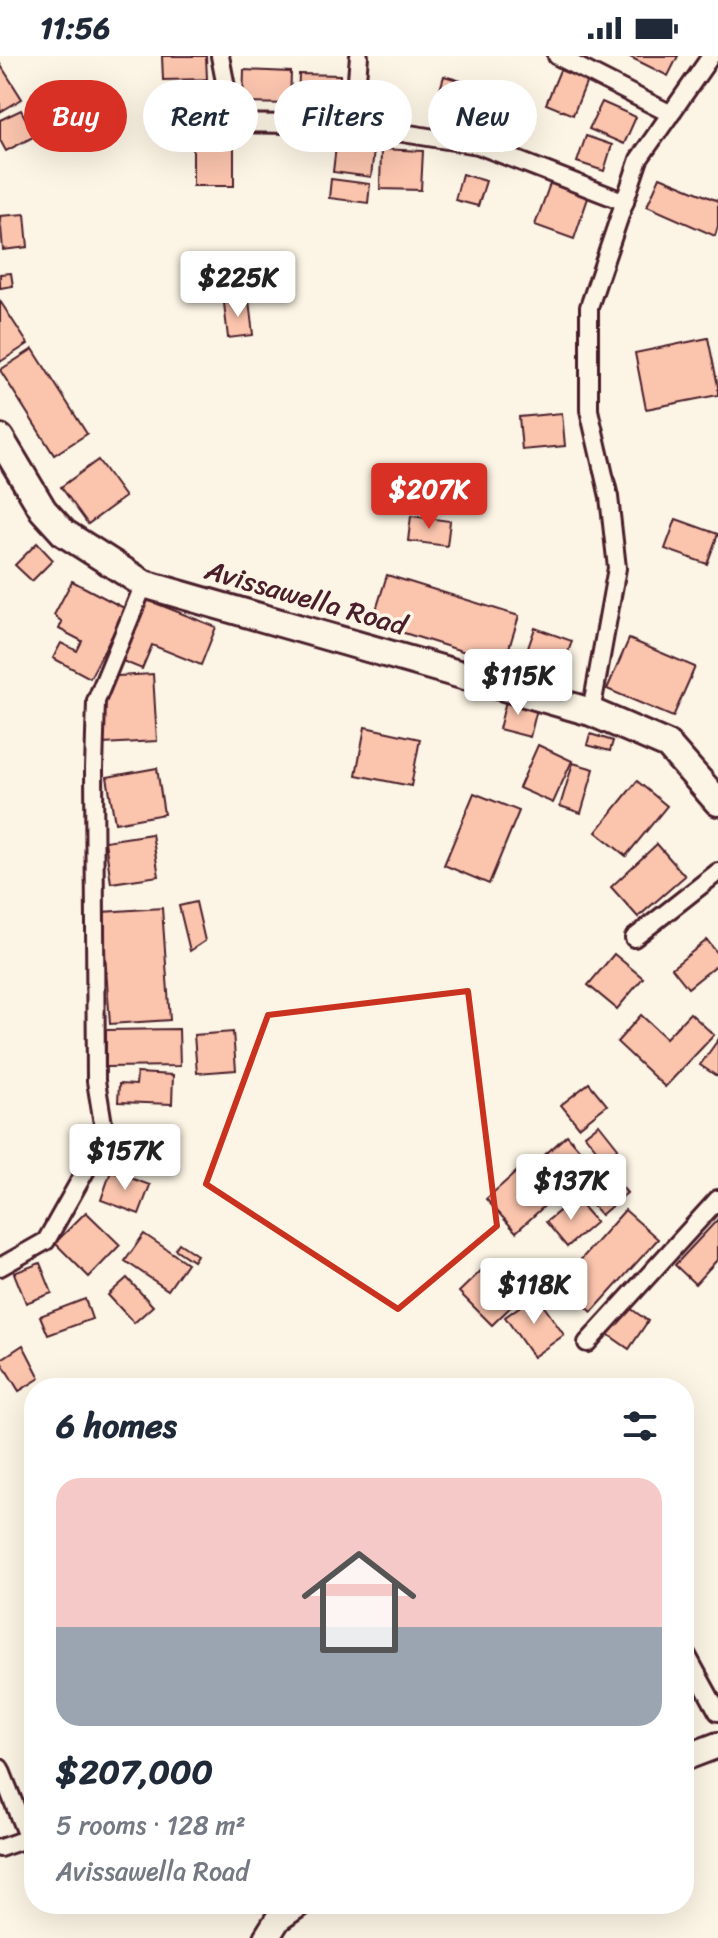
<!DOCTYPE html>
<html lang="en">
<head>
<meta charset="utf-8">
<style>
	body { margin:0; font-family:Sriracha,sans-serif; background:#f6f6f7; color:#1f2937; height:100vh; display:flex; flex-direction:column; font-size:30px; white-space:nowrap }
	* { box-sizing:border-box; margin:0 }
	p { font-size:26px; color:#747a83 }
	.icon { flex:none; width:44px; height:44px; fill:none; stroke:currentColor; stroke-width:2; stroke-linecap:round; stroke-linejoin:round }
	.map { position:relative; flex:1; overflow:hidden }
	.panel { position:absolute; left:24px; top:1322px; width:670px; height:536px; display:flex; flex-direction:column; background:#fff; border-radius:32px; box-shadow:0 8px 32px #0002 }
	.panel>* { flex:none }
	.guide { position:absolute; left:24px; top:24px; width:670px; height:72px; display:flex; gap:16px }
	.price { position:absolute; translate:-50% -68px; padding:0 18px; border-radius:8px; background:#fff; color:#222; font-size:26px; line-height:52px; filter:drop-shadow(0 2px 4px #0008) }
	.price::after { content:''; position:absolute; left:50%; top:48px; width:24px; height:18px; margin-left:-12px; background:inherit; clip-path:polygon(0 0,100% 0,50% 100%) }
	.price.selected { background:#d93025; color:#fff }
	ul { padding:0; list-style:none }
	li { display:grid; align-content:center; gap:16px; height:424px; padding:0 32px }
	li+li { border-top:2px solid #e0e1e3 }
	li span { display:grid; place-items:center; height:248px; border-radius:24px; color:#555 }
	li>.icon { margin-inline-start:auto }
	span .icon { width:144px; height:144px; fill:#fffc; stroke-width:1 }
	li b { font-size:34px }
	h2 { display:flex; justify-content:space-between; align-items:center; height:96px; padding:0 32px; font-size:34px }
	.pill { padding:0 28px; border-radius:36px; background:#fff; box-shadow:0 8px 32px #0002; font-size:28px; line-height:72px }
	.pill.selected { background:#d93025; color:#fff }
	.status { display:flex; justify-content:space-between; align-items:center; height:56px; padding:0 40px; background:#fff; direction:ltr }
	.status svg { height:22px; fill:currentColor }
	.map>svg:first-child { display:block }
	.building { fill:#fac4ad; stroke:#4a1f2b; stroke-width:2 }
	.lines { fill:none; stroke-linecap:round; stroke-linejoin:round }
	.street-casing { stroke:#4a1f2b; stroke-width:22 }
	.secondary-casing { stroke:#4a1f2b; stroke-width:30 }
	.primary-casing { stroke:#4a1f2b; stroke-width:32 }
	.street { stroke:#fcf5e5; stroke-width:16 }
	.secondary { stroke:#fcf5e5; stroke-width:24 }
	.primary { stroke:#fcf5e5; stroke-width:26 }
	.marked { fill:none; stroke:#c8321e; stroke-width:6; stroke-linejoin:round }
	.labels { text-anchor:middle; stroke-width:7; stroke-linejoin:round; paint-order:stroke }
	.street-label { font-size:28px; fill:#4a1f2b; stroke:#fcf5e5 }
</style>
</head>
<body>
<div class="status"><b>11:56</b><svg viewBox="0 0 49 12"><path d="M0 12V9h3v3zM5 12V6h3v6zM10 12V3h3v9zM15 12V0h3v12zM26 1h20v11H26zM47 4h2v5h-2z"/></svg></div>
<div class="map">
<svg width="718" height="1882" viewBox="0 0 718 1882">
	<rect width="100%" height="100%" fill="#fcf5e5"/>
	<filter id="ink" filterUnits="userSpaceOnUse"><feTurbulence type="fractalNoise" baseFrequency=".0125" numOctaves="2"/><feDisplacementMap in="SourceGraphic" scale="16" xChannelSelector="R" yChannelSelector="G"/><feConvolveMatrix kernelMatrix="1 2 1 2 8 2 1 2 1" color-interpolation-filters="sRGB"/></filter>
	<g filter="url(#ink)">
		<!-- building -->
		<g class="building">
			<path d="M162,0H206L207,23L163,24Z"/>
			<path d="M628,0H678L668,20Z"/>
			<path d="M0,8L22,43L0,56Z"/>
			<path d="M244,14L291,16L290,48L243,47Z"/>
			<path d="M560,14L587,25L573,59L546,48Z"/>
			<path d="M299,18L340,19L339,48L298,46Z"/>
			<path d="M444,20L472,28L462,61L434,54Z"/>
			<path d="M213,30L219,65L169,74L163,39Z"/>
			<path d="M602,46L636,61L624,88L589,73Z"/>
			<path d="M21,54L35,80L6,95L0,84V64Z"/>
			<path d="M586,80L612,89L604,115L577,106Z"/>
			<rect x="193" y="90" width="41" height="40"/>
			<path d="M336,90L374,94L371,121L333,116Z"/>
			<path d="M381,93L423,95L421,134L380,133Z"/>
			<path d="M462,118L486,125L478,150L455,144Z"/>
			<path d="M660,121L718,145V170L715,180L647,150Z"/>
			<path d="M331,123L370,128L368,147L329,142Z"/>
			<path d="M551,125L589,139L574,183L535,169Z"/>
			<path d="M25,158L28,191L3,194L0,160Z"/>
			<path d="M11,217L13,230L0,232V218Z"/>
			<path d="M249,244L253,279L228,282L224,247Z"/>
			<path d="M0,245L28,288L0,306Z"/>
			<path d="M708,282L718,330V339L646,353L635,297Z"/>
			<path d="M33,293L87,378L54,399L0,314Z"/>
			<path d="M562,357L565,390L522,394L519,361Z"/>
			<path d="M98,404L125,441L88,468L61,431Z"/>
			<path d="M411,460L450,465L447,490L408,485Z"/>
			<path d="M676,463L718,478L707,508L665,493Z"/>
			<path d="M37,487L53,504L32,525L15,509Z"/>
			<path d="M387,519L519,560L504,608L372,567Z"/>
			<path d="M72,525L126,553L90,622L53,602L61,587L77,595L82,585L59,573L62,566L54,559Z"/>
			<path d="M145,543L216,571L201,609L152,589L142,613L120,604Z"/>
			<path d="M535,572L572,585L559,621L522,609Z"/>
			<path d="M629,583L695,611L673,661L607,633Z"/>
			<path d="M153,618L157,685L103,688L101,646L105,635L117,620Z"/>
			<path d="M507,641L538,649L530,681L499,673Z"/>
			<path d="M365,671L420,683L411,730L356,719Z"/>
			<path d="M590,678L613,685L610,695L587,689Z"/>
			<path d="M538,689L572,705L553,747L519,732Z"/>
			<path d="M573,707L594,713L581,757L560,750Z"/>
			<path d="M157,712L164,758L115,767L107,721Z"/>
			<path d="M637,725L667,750L626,800L596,776Z"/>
			<path d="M474,737L519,755L489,828L444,809Z"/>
			<path d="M152,778L159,820L111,827L105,785Z"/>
			<path d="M657,788L685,820L638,861L611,831Z"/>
			<path d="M196,846L205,885L190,895L179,850Z"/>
			<path d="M162,852L170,964L110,968L102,856Z"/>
			<path d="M707,884L718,898V908L688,932L672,912Z"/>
			<path d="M614,898L643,922L617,953L588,929Z"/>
			<path d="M690,957L714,979L665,1031L617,986L641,959L666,982Z"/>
			<path d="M179,973L180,1010L106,1011V974Z"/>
			<path d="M233,976L236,1014L197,1017L194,979Z"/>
			<path d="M718,984V1021L700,1009Z"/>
			<path d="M137,1017L173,1019L172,1048L118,1046L119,1028L136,1029Z"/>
			<path d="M589,1027L607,1049L579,1071L561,1049Z"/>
			<path d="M599,1068L618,1092L604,1103L585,1079Z"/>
			<path d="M567,1079L588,1103L552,1135L531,1111Z"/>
			<path d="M522,1111L552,1143L516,1176L486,1143Z"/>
			<path d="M606,1112L627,1137L601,1159L579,1134Z"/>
			<path d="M111,1115L150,1129L139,1158L101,1144Z"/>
			<path d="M575,1142L596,1166L567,1191L546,1166Z"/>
			<path d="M625,1154L658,1183L592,1256L560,1227Z"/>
			<path d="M86,1156L120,1189L89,1221L55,1187Z"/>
			<path d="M718,1163V1203L695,1228L675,1209Z"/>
			<path d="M144,1178L187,1207L168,1234L125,1205Z"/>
			<path d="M179,1187L197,1199L193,1205L175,1193Z"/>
			<path d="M491,1205L524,1238L492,1269L459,1236Z"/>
			<path d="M40,1207L52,1237L26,1247L14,1217Z"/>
			<path d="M127,1222L153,1250L134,1267L108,1239Z"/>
			<path d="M536,1239L564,1279L533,1301L505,1261Z"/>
			<path d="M85,1243L92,1263L48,1279L40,1260Z"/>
			<path d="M623,1247L648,1265L629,1293L603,1275Z"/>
			<path d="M23,1289L40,1322L19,1335L0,1304Z"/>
		</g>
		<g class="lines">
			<!-- street casing -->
			<g class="street-casing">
				<g id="street">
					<path d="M220,0L233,67L353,69L359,0"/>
					<path d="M557,0L671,58"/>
					<path d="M353,69L478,89L625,146"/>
					<path d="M591,656L617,512L609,441L589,354V251L639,103L711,0"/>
					<path d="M634,882L718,816"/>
					<path d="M0,1211L46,1185L105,1080L96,1025L94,713L96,645L144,528"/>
					<path d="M587,1287L718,1143"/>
					<path d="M684,1594L718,1656"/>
					<path d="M0,1712L28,1783"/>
					<path d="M0,1792L34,1780"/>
				</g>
			</g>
			<!-- secondary casing -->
			<g class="secondary-casing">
				<g id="secondary">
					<path d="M684,1702L718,1689"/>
					<path d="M266,1882L278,1863L299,1848"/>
				</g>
			</g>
			<!-- primary casing -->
			<g class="primary-casing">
				<path id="primary" d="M0,382L43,454L64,477L144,528L591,656L668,689L718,746"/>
			</g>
			<!-- street -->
			<use href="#street" class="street"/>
			<!-- secondary -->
			<use href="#secondary" class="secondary"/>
			<!-- primary -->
			<use href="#primary" class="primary"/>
		</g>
	</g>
	<!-- marked area -->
	<path class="marked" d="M468,935L497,1170L398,1253L206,1128L268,959Z"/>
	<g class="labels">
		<!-- street labels -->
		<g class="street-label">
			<text transform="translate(306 541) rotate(16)" y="10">Avissawella Road</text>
		</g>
	</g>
</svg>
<b class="price" style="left:238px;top:263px">$225K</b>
<b class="price selected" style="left:429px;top:475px">$207K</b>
<b class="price" style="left:518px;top:661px">$115K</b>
<b class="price" style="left:125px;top:1136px">$157K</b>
<b class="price" style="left:571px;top:1166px">$137K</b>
<b class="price" style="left:534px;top:1270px">$118K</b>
<div class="guide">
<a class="pill selected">Buy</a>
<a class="pill">Rent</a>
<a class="pill">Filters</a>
<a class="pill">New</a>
</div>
<section class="panel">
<h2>6 homes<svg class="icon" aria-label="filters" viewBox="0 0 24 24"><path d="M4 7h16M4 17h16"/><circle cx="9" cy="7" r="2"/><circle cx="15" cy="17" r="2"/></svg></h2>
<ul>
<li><span style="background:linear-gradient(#f6c9c9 60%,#9aa5b1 0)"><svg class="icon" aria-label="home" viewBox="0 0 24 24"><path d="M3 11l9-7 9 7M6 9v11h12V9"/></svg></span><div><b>$207,000</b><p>5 rooms · 128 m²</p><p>Avissawella Road</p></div></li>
</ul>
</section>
</div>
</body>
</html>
